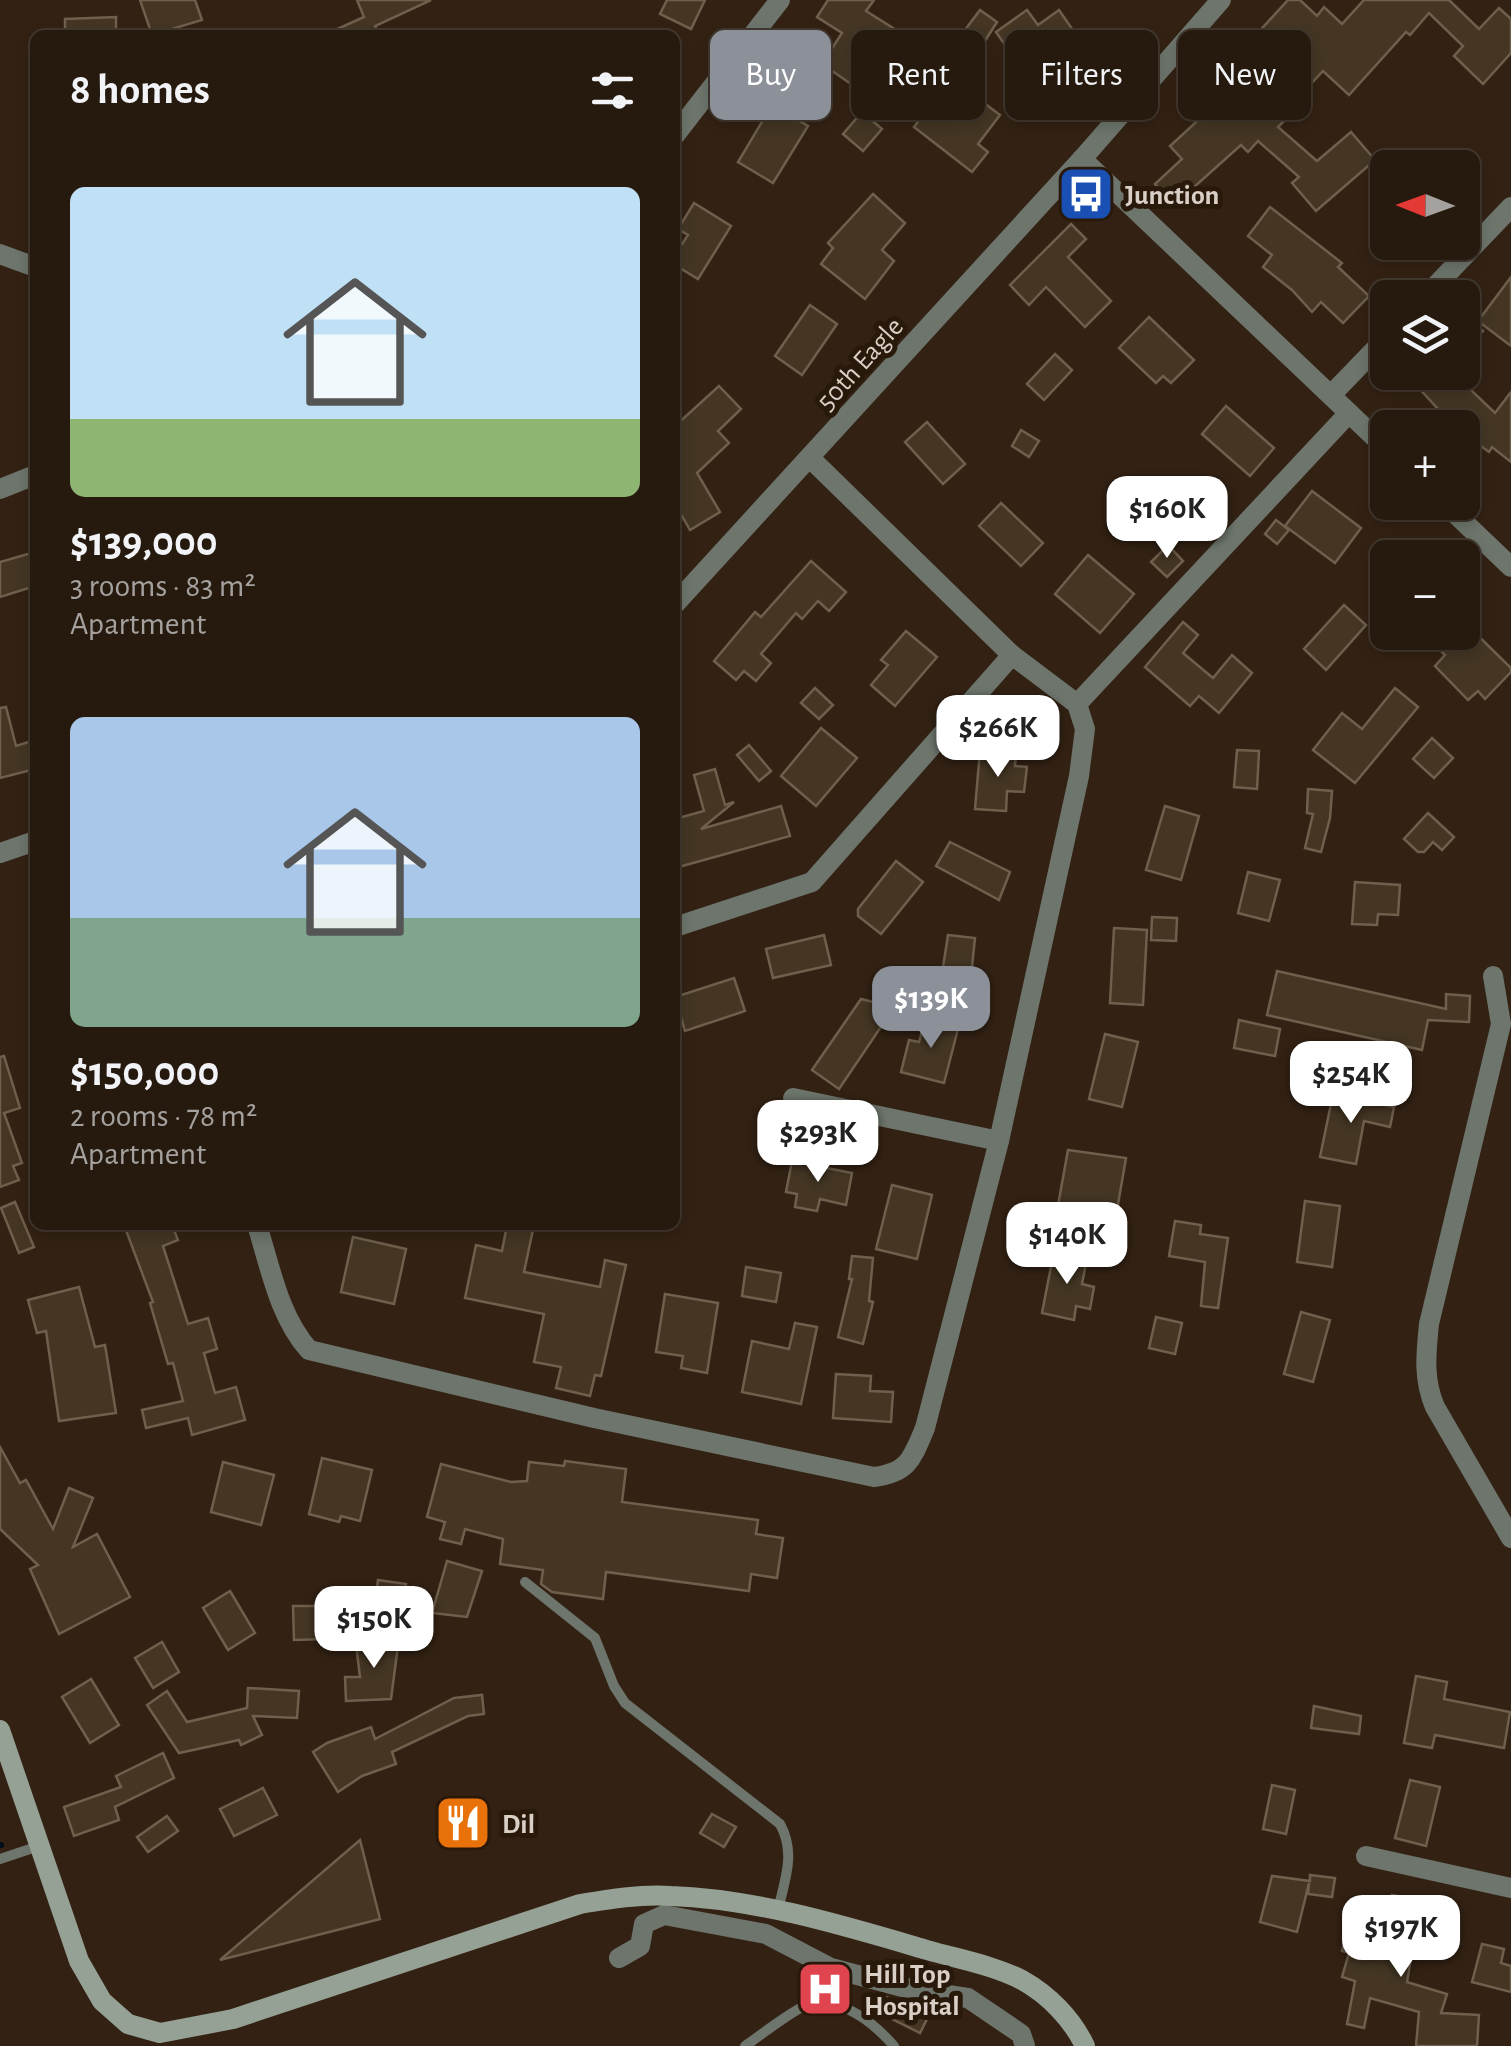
<!DOCTYPE html>
<html lang="en">
<head>
<meta charset="utf-8">
<style>
	body { margin:0; font-family:"Alegreya Sans",sans-serif; background:#32271d; color:#f1f3f6; height:100vh; display:flex; flex-direction:column; font-size:38px; white-space:nowrap }
	* { box-sizing:border-box; margin:0 }
	p { font-size:32px; color:#a4a19e }
	.icon { flex:none; width:55px; height:55px; fill:none; stroke:currentColor; stroke-width:2; stroke-linecap:round; stroke-linejoin:round }
	.map { position:relative; flex:1; overflow:hidden }
	.details { position:absolute; left:30px; top:30px; width:650px; height:1200px; display:flex; flex-direction:column; background:#261a0f; border-radius:15px; box-shadow:0 5px 15px #0003,0 0 0 2px #42382f }
	.details>* { flex:none }
	.hud { position:absolute; left:710px; top:30px; width:650px; height:90px; display:flex; gap:20px }
	.needle { width:65px; rotate:271deg }
	.fabs { position:absolute; left:1370px; top:150px; display:grid; gap:20px }
	.fabs a { display:grid; place-items:center; width:110px; height:110px; border-radius:15px; background:#261a0f; box-shadow:0 5px 15px #0003,0 0 0 2px #42382f; font-size:50px }
	.price { position:absolute; translate:-50% -85px; padding:0 22px; border-radius:20px; background:#fff; color:#222; font-size:32px; line-height:65px; filter:drop-shadow(0 2px 5px #0008) }
	.price::after { content:''; position:absolute; left:50%; top:60px; width:30px; height:22px; margin-left:-15px; background:inherit; clip-path:polygon(0 0,100% 0,50% 100%) }
	.price.current { background:#8c9099; color:#fff }
	ul { padding:0; list-style:none }
	li { display:grid; align-content:center; gap:20px; height:530px; padding:0 40px }
	li span { display:grid; place-items:center; height:310px; border-radius:15px; color:#555 }
	li>.icon { margin-inline-start:auto }
	span .icon { width:180px; height:180px; fill:#fffc; stroke-width:1 }
	li b { font-size:42px }
	h2 { display:flex; justify-content:space-between; align-items:center; height:120px; padding:0 40px; font-size:42px }
	.tag { padding:0 35px; border-radius:15px; background:#261a0f; box-shadow:0 5px 15px #0003,0 0 0 2px #42382f; font-size:35px; line-height:90px }
	.tag.current { background:#8c9099; color:#fff }
	.map>svg:first-child { display:block }
	.lines { fill:none; stroke-linecap:round; stroke-linejoin:round }
	.stream { stroke:#000d1a; stroke-width:6 }
	.building { fill:#443623; stroke:#6f5f4c; stroke-width:2.5 }
	.lane { stroke:#6d756c; stroke-width:10 }
	.street { stroke:#6d756c; stroke-width:20 }
	.secondary { stroke:#95a194; stroke-width:20 }
	.labels { text-anchor:middle; stroke-width:10; stroke-linejoin:round; paint-order:stroke }
	.poi-label { font-size:28px; font-weight:bold; fill:#dacfc6; stroke:#29190b; text-anchor:start }
	.street-label { font-size:28px; fill:#dacfc6; stroke:#29190b }
</style>
</head>
<body>
<div class="map">
<svg width="1511" height="2046" viewBox="0 0 1511 2046">
	<rect width="100%" height="100%" fill="#332214"/>
	<g class="lines">
		<!-- stream -->
		<path class="stream" d="M0,1845H1"/>
	</g>
	<!-- building -->
	<g class="building">
		<path d="M140,0H195L202,20L152,35Z"/>
		<path d="M357,0H431L375,26L379,35H324L364,17Z"/>
		<path d="M667,0H705L691,29L660,14Z"/>
		<path d="M828,0H874L866,11L893,28L880,48L886,52L873,73L862,66L851,84L822,64L842,33L817,17Z"/>
		<path d="M1288,0H1300L1317,16L1324,7L1342,24L1364,0H1449L1479,29L1499,8L1511,19V53L1483,84L1454,56L1463,46L1429,13L1410,35L1406,32L1349,95L1323,71L1295,101L1300,105L1278,127L1317,161L1351,132L1375,160L1316,211L1292,183L1299,177L1258,141L1248,152L1241,145L1174,205L1155,184L1182,159L1170,146L1206,113L1187,94L1236,44L1242,50Z"/>
		<path d="M980,10L997,22L974,58L959,45L962,41L959,38Z"/>
		<path d="M1027,10L1038,25L1059,10L1077,36L1055,53L1068,71L1038,92L996,32Z"/>
		<path d="M116,17V35H65V19Z"/>
		<path d="M951,78L1000,115L978,144L988,152L972,172L914,127Z"/>
		<path d="M772,105L808,126L773,183L738,162Z"/>
		<path d="M862,112L882,129L863,151L843,134Z"/>
		<path d="M873,194L905,223L882,250L894,261L865,299L821,264L833,248L828,243Z"/>
		<path d="M694,203L731,226L698,279L675,265V255L688,235L678,229Z"/>
		<path d="M1270,207L1342,263L1338,267L1369,296L1343,323L1321,302L1312,312L1292,290L1263,267L1272,255L1248,236Z"/>
		<path d="M1071,224L1086,239L1068,257L1111,301L1085,327L1046,287L1029,305L1010,285Z"/>
		<path d="M1511,277V346L1478,321Z"/>
		<path d="M810,305L837,324L802,375L775,356Z"/>
		<path d="M1462,311L1483,331L1471,343L1462,335Z"/>
		<path d="M1149,317L1194,360L1171,383L1163,376L1156,383L1119,348Z"/>
		<path d="M1055,354L1072,370L1044,400L1027,384Z"/>
		<path d="M1404,372H1452L1495,413L1511,392V462L1492,447L1489,452L1462,432V428L1450,422Z"/>
		<path d="M719,386L741,409L718,431L729,443L697,473L720,512L690,530L675,504V426Z"/>
		<path d="M1226,406L1274,448L1250,476L1202,434Z"/>
		<path d="M927,422L965,464L943,484L905,442Z"/>
		<path d="M1021,430L1039,441L1029,457L1012,446Z"/>
		<path d="M1312,491L1361,528L1335,563L1285,526Z"/>
		<path d="M1001,503L1043,543L1021,566L979,526Z"/>
		<path d="M1276,520L1289,530L1277,544L1265,534Z"/>
		<path d="M1168,545L1183,561L1167,577L1151,562Z"/>
		<path d="M31,553L35,586L0,597V562Z"/>
		<path d="M1088,555L1134,594L1100,633L1055,594Z"/>
		<path d="M811,561L846,592L829,611L818,601L802,619L796,613L761,654L771,663L756,681L744,671L736,680L714,661L755,612L761,617Z"/>
		<path d="M1344,605L1366,625L1326,670L1304,649Z"/>
		<path d="M1462,620L1511,668V672L1485,699L1478,691L1468,700L1435,666L1445,655L1437,647L1451,632H1462Z"/>
		<path d="M1183,622L1198,635L1183,653L1213,678L1232,655L1252,673L1219,713L1199,696L1190,706L1145,667Z"/>
		<path d="M906,631L937,657L895,706L871,685L888,665L881,660Z"/>
		<path d="M815,688L833,705L819,719L801,703Z"/>
		<path d="M1395,688L1418,707L1355,783L1313,750L1342,713L1362,729Z"/>
		<path d="M6,707L16,746L35,740V769L0,778V708Z"/>
		<path d="M821,728L857,758L816,806L781,776Z"/>
		<path d="M1432,738L1453,758L1434,778L1413,759Z"/>
		<path d="M749,745L771,771L759,781L737,755Z"/>
		<path d="M980,750L1016,753L1015,766L1027,767L1024,792L1007,791L1006,811L975,809Z"/>
		<path d="M1237,750L1259,751L1257,789L1234,787Z"/>
		<path d="M715,769L725,805L734,802L701,829L781,806L790,836L675,868V819L704,811L694,775Z"/>
		<path d="M1308,789L1332,791L1330,818L1321,852L1305,848L1313,814L1307,813Z"/>
		<path d="M1165,806L1199,816L1181,880L1146,870Z"/>
		<path d="M1428,813L1454,837L1442,850L1433,842L1424,852H1418L1404,839Z"/>
		<path d="M950,842L1010,872L999,900L936,866Z"/>
		<path d="M896,861L923,882L881,934L858,916V909Z"/>
		<path d="M1248,872L1280,880L1269,921L1238,913Z"/>
		<path d="M1355,882L1400,885L1398,915L1378,914L1377,925L1352,924Z"/>
		<path d="M1152,917L1177,918L1176,941L1151,940Z"/>
		<path d="M1114,928L1147,930L1143,1005L1110,1003Z"/>
		<path d="M824,935L831,965L773,978L766,949Z"/>
		<path d="M948,935L975,938L969,996L939,993Z"/>
		<path d="M1277,971L1446,1009V994L1470,996L1469,1022L1428,1020L1422,1050L1267,1015Z"/>
		<path d="M734,978L745,1011L685,1031L675,997Z"/>
		<path d="M861,999L877,1003L891,1012L839,1089L812,1070Z"/>
		<path d="M926,1016L959,1025L944,1083L901,1072L909,1040L919,1042Z"/>
		<path d="M1239,1020L1280,1029L1275,1056L1234,1048Z"/>
		<path d="M1105,1034L1138,1042L1122,1107L1089,1099Z"/>
		<path d="M4,1056L20,1108L4,1113L22,1163L13,1166L19,1180L0,1187V1057Z"/>
		<path d="M1333,1094L1394,1107L1390,1127L1364,1121L1356,1164L1320,1157Z"/>
		<path d="M1068,1150L1126,1158L1113,1233L1085,1228L1087,1216L1057,1211Z"/>
		<path d="M792,1161L852,1173L846,1205L820,1199L817,1211L795,1207L797,1194L786,1192Z"/>
		<path d="M892,1185L932,1195L917,1259L876,1249Z"/>
		<path d="M1305,1201L1340,1206L1332,1267L1297,1262Z"/>
		<path d="M15,1202L34,1247L19,1253L1,1208Z"/>
		<path d="M1175,1221L1201,1225L1200,1234L1228,1238L1218,1308L1201,1306L1205,1262L1169,1256Z"/>
		<path d="M124,1225H172L178,1240L163,1246L188,1324L208,1318L217,1349L204,1353L215,1393L236,1387L245,1420L192,1435L188,1418L146,1428L142,1410L183,1401L173,1363L168,1364L150,1303L153,1302Z"/>
		<path d="M507,1225H534L524,1272L600,1287L605,1260L626,1265L601,1376L595,1375L590,1396L556,1388L561,1367L534,1362L544,1314L465,1298L476,1245L502,1251Z"/>
		<path d="M353,1237L406,1249L394,1304L341,1292Z"/>
		<path d="M1054,1251L1087,1258L1082,1284L1094,1287L1090,1309L1076,1306L1074,1320L1042,1313Z"/>
		<path d="M852,1256L873,1258L869,1301L873,1302L863,1344L838,1337L852,1279H849Z"/>
		<path d="M746,1267L781,1273L776,1302L742,1296Z"/>
		<path d="M79,1287L95,1347L105,1345L116,1413L59,1421L46,1331L37,1333L28,1300Z"/>
		<path d="M665,1294L718,1303L707,1373L681,1368L683,1356L656,1352Z"/>
		<path d="M1301,1312L1330,1320L1313,1382L1284,1374Z"/>
		<path d="M1156,1317L1182,1323L1175,1354L1149,1348Z"/>
		<path d="M795,1323L817,1327L801,1404L742,1392L752,1341L789,1349Z"/>
		<path d="M836,1374L871,1376L870,1391L893,1392L891,1422L833,1418Z"/>
		<path d="M0,1447L20,1483L26,1480L53,1529L69,1488L93,1498L73,1547L97,1534L130,1597L59,1634L30,1569L38,1565L0,1529Z"/>
		<path d="M322,1458L372,1470L360,1521L341,1516L339,1522L309,1514Z"/>
		<path d="M565,1461L626,1469L622,1502L758,1520L756,1534L783,1538L777,1578L751,1574L749,1591L606,1572L603,1599L552,1592L541,1584L543,1570L500,1564L503,1539L465,1529L461,1544L440,1539L445,1522L427,1517L441,1464L511,1482L527,1481L529,1462L564,1466Z"/>
		<path d="M223,1462L274,1475L261,1525L211,1512Z"/>
		<path d="M447,1561L482,1571L467,1617L432,1613Z"/>
		<path d="M378,1580L406,1584L402,1608L375,1605Z"/>
		<path d="M230,1591L255,1633L228,1650L203,1608Z"/>
		<path d="M293,1606H329V1639L294,1640Z"/>
		<path d="M399,1638L391,1699L346,1701L345,1677H360L356,1644Z"/>
		<path d="M162,1642L179,1672L153,1688L135,1658Z"/>
		<path d="M1416,1676L1447,1682L1444,1699L1510,1712L1504,1748L1435,1735L1432,1748L1404,1743Z"/>
		<path d="M91,1679L119,1725L90,1743L62,1697Z"/>
		<path d="M248,1688L299,1691L297,1718L253,1716L262,1735L241,1745L239,1740L179,1753L147,1705L167,1691L187,1722L247,1708Z"/>
		<path d="M482,1695L484,1714L468,1716L392,1752L396,1764L362,1776L338,1792L313,1752L327,1743L371,1727L375,1739L454,1698Z"/>
		<path d="M1314,1706L1361,1716L1359,1734L1311,1728Z"/>
		<path d="M163,1753L174,1778L115,1807L119,1820L74,1836L64,1807L121,1787L116,1776Z"/>
		<path d="M1410,1780L1440,1787L1426,1846L1395,1838Z"/>
		<path d="M1272,1785L1295,1790L1286,1834L1263,1829Z"/>
		<path d="M263,1788L277,1815L234,1836L220,1809Z"/>
		<path d="M712,1814L736,1827L724,1847L700,1833Z"/>
		<path d="M167,1816L178,1831L148,1852L137,1837Z"/>
		<path d="M360,1840L380,1919L220,1960Z"/>
		<path d="M1310,1875L1335,1878L1332,1897L1308,1894L1309,1883L1297,1932L1260,1922L1272,1876L1310,1881Z"/>
		<path d="M1392,1895L1421,1900L1407,1982L1447,1994L1441,2013L1479,2015L1477,2046H1416L1419,2012L1370,1998L1364,2028L1347,2024L1355,1981L1342,1977L1349,1953L1342,1951L1348,1927L1385,1937Z"/>
		<path d="M1482,1944L1504,1949L1501,1963L1511,1966V1992L1472,1982Z"/>
		<path d="M886,1997L928,2017L920,2033L878,2012Z"/>
	</g>
	<g class="lines">
		<!-- lane -->
		<g class="lane">
			<path d="M525,1582L595,1638L614,1686L625,1703L780,1824C796,1853 785,1879 778,1910"/>
			<path d="M0,1859L39,1846"/>
			<path d="M745,2046C758,2037 793,2010 805,2006C841,1995 872,2021 894,2046"/>
		</g>
		<!-- street -->
		<g class="street">
			<path d="M675,135L780,0"/>
			<path d="M1082,159L1388,450"/>
			<path d="M0,254L35,267"/>
			<path d="M1424,298L1511,207"/>
			<path d="M1332,394L1388,336"/>
			<path d="M0,489L35,475"/>
			<path d="M1443,502L1511,567"/>
			<path d="M675,604L1082,159L1221,0"/>
			<path d="M1077,704L1349,413"/>
			<path d="M0,853L35,841"/>
			<path d="M675,927L812,882L1012,655"/>
			<path d="M1493,976L1501,1024L1429,1324C1426,1354 1423,1379 1435,1407L1511,1538"/>
			<path d="M793,1098L999,1141"/>
			<path d="M257,1225C270,1266 279,1317 309,1350L594,1418L874,1477C909,1473 912,1458 925,1428L999,1141L1079,776L1085,729L1077,704L1012,655L810,458"/>
			<path d="M1366,1856L1511,1888"/>
			<path d="M619,1958L640,1946L644,1924L664,1915L766,1934L831,1968L914,1990L968,1998L1021,2034L1025,2046"/>
		</g>
		<!-- secondary -->
		<path class="secondary" d="M0,1730L79,1961L102,2001L128,2024L160,2033L233,2019L580,1904C610,1899 640,1894 671,1896C757,1899 845,1926 927,1950C958,1959 993,1965 1022,1980C1049,1995 1072,2019 1085,2046"/>
	</g>
	<!-- icons -->
	<defs>
		<g id="bus-square" transform="scale(2.875)"><rect x="-9" y="-9" width="18" height="18" rx="4" fill="#1a4fb4" stroke="#29190b"/><path d="M-5-6H5V4H4V6H2V4H-2V6H-4V4H-5ZM-3.5-4V0h7V-4ZM-3.5 1.2v1.5H-2V1.2ZM2 1.2v1.5H3.5V1.2Z" fill="#fff"/></g>
		<g id="restaurant-square" transform="scale(2.875)"><rect x="-9" y="-9" width="18" height="18" rx="4" fill="#e8710a" stroke="#29190b"/><path d="M-5-6h1v4h1v-4h1v4h1v-4h1v5L-1.5 .5V6h-2V.5L-5-1ZM5-6V6H3V1.5H1.5Q1.5-4 5-6Z" fill="#fff"/></g>
		<g id="hospital-square" transform="scale(2.875)"><rect x="-9" y="-9" width="18" height="18" rx="4" fill="#e0444e" stroke="#29190b"/><path d="M-5-5h3v3.5h4V-5h3V5h-3V1.5h-4V5h-3Z" fill="#fff"/></g>
	</defs>
	<g fill-rule="evenodd">
		<use href="#bus-square" x="1086" y="194"/>
		<use href="#restaurant-square" x="463" y="1823"/>
		<use href="#hospital-square" x="825" y="1989"/>
	</g>
	<g class="labels">
		<!-- poi labels -->
		<g class="poi-label">
			<text x="1125" y="204">Junction</text>
			<text x="502" y="1833">Dil</text>
			<text x="864" y="1983">Hill Top<tspan x="864" dy="32">Hospital</tspan></text>
		</g>
		<!-- street labels -->
		<g class="street-label">
			<text transform="translate(859 363) rotate(-48)" y="10">50th Eagle</text>
		</g>
	</g>
</svg>
<div class="fabs">
<a><svg class="needle" viewBox="-14 -14 28 28"><path d="M0-13l5 13h-10z" fill="#e53935"/><path d="M0 13l5-13h-10z" fill="#a4a19e"/></svg></a>
<a><svg class="icon" aria-label="layers" viewBox="0 0 24 24"><path d="M12 4l9 5-9 5-9-5zM3 14l9 5 9-5"/></svg></a>
<a>+</a>
<a>−</a>
</div>
<b class="price" style="left:1167px;top:561px">$160K</b>
<b class="price" style="left:998px;top:780px">$266K</b>
<b class="price current" style="left:931px;top:1051px">$139K</b>
<b class="price" style="left:1351px;top:1126px">$254K</b>
<b class="price" style="left:818px;top:1185px">$293K</b>
<b class="price" style="left:1067px;top:1287px">$140K</b>
<b class="price" style="left:374px;top:1671px">$150K</b>
<b class="price" style="left:1401px;top:1980px">$197K</b>
<div class="hud">
<a class="tag current">Buy</a>
<a class="tag">Rent</a>
<a class="tag">Filters</a>
<a class="tag">New</a>
</div>
<section class="details">
<h2>8 homes<svg class="icon" aria-label="filters" viewBox="0 0 24 24"><path d="M4 7h16M4 17h16"/><circle cx="9" cy="7" r="2"/><circle cx="15" cy="17" r="2"/></svg></h2>
<ul>
<li><span style="background:linear-gradient(#bfe0f5 75%,#8fb573 0)"><svg class="icon" aria-label="home" viewBox="0 0 24 24"><path d="M3 11l9-7 9 7M6 9v11h12V9"/></svg></span><div><b>$139,000</b><p>3 rooms · 83 m²</p><p>Apartment</p></div></li>
<li><span style="background:linear-gradient(#a9c7e8 65%,#7fa58c 0)"><svg class="icon" aria-label="home" viewBox="0 0 24 24"><path d="M3 11l9-7 9 7M6 9v11h12V9"/></svg></span><div><b>$150,000</b><p>2 rooms · 78 m²</p><p>Apartment</p></div></li>
</ul>
</section>
</div>
</body>
</html>
